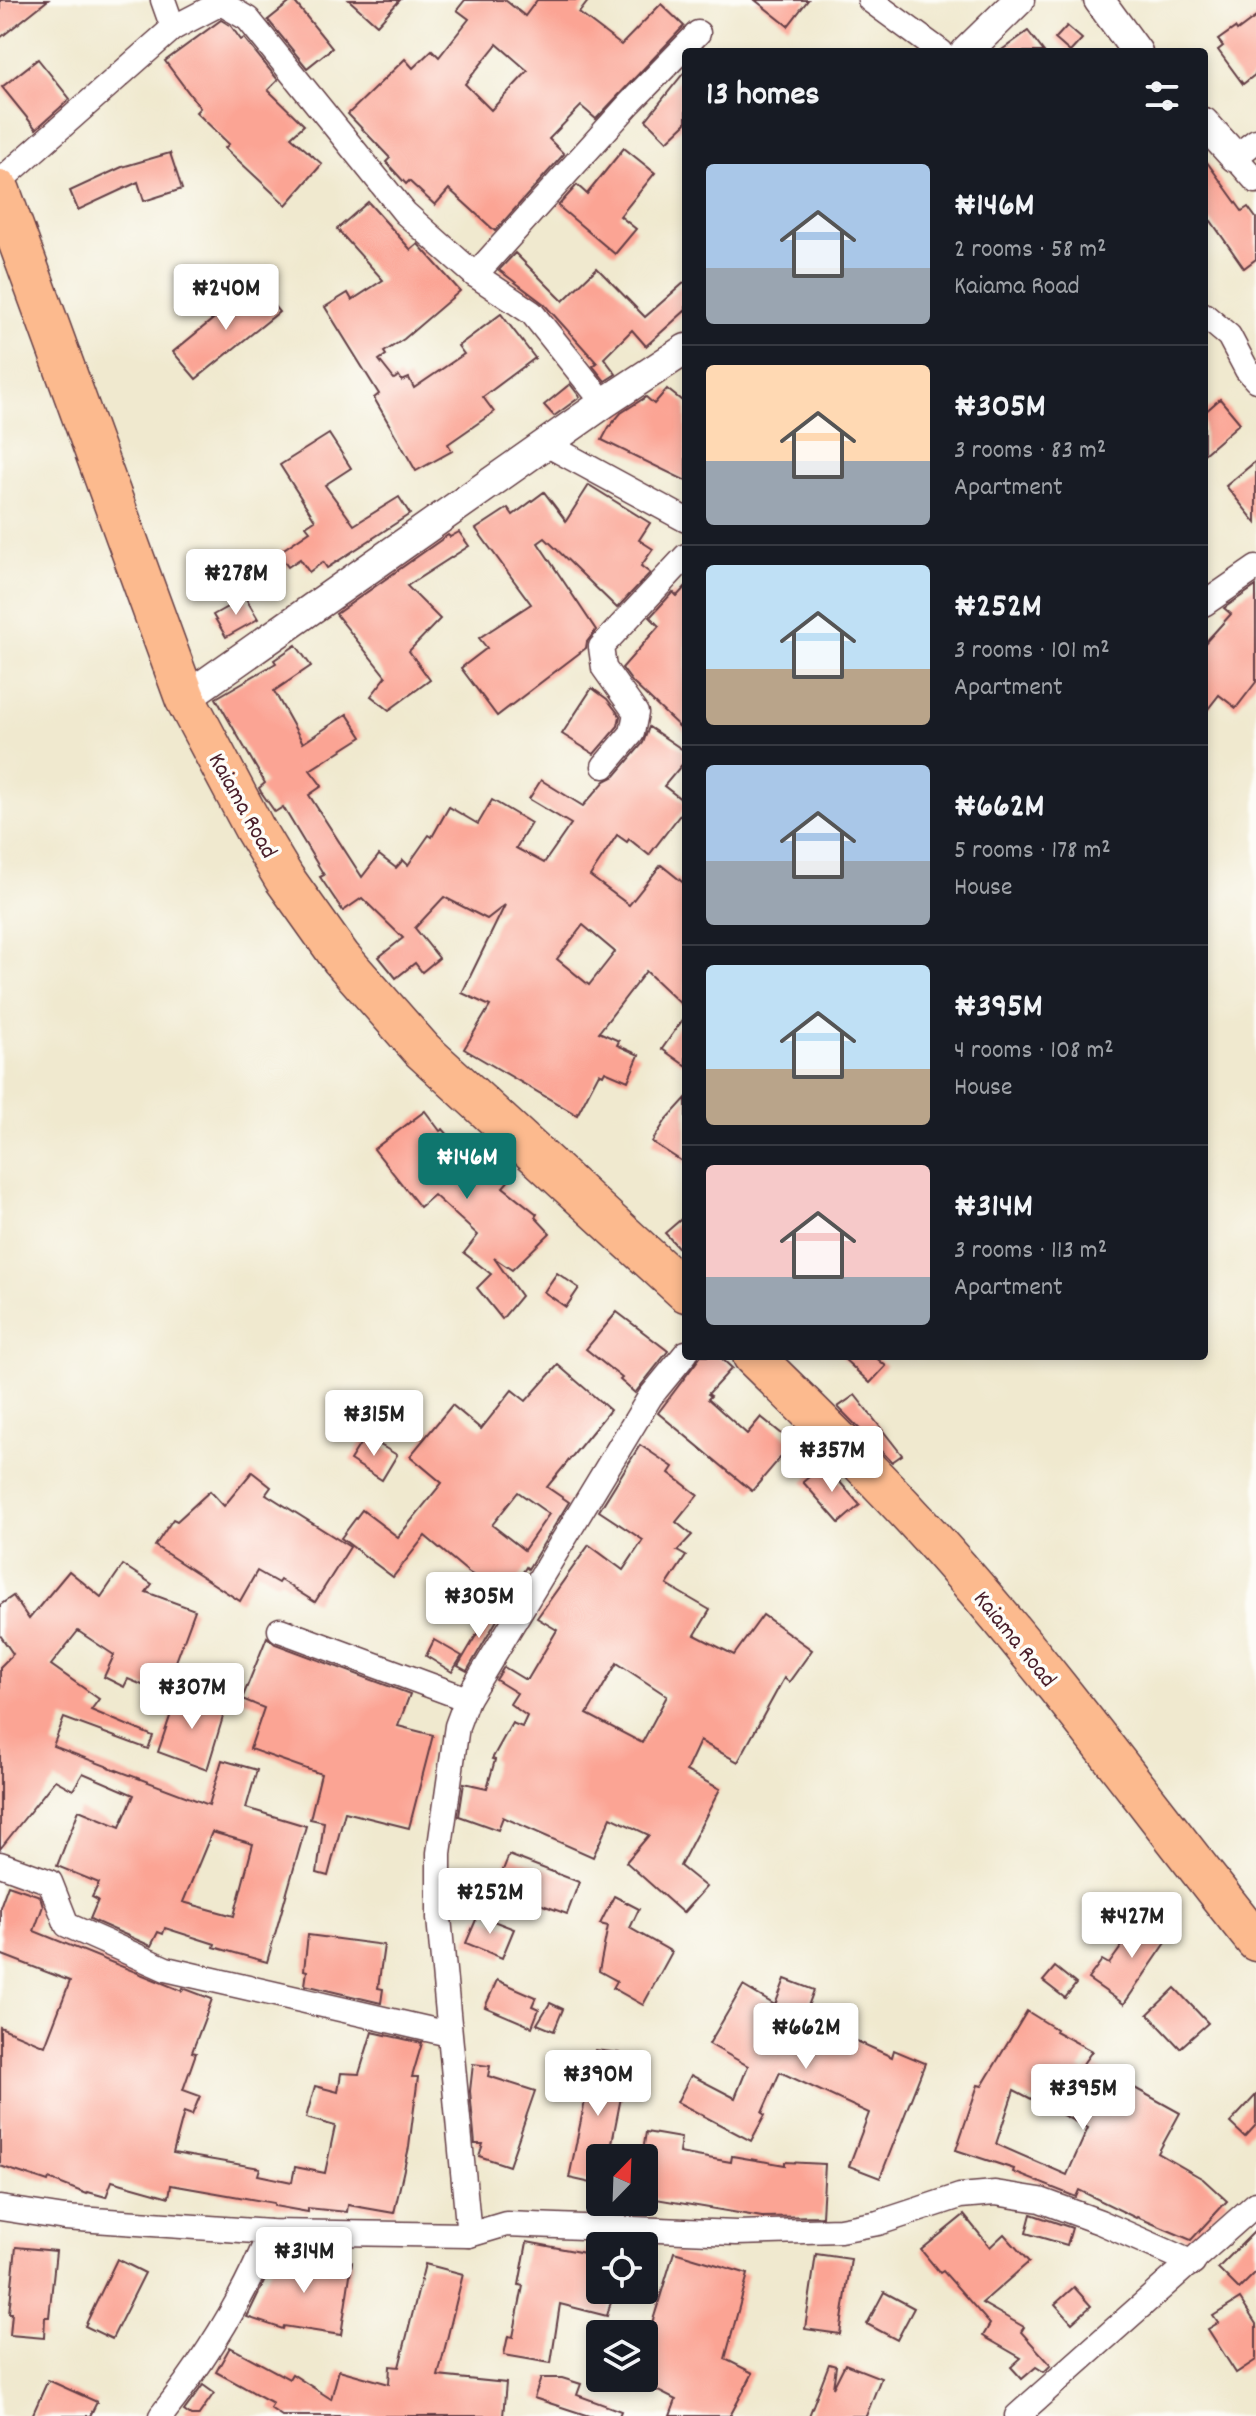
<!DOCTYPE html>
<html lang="en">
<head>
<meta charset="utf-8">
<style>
	body { margin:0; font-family:Dekko,sans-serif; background:#242831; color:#f1f3f6; height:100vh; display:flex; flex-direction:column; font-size:30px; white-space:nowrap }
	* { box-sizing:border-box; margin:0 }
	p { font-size:26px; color:#9ea1a6 }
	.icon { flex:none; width:44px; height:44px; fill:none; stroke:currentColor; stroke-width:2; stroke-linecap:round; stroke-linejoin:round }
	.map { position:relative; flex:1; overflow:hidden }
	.drawer { position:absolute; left:682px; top:48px; width:526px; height:1312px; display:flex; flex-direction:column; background:#171b24; border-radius:8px; box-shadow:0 4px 12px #0003 }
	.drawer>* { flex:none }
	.needle { width:52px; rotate:23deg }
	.controls { position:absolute; left:586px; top:2144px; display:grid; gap:16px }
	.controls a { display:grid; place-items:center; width:72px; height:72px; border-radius:8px; background:#171b24; box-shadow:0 4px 12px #0003; font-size:40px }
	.price { position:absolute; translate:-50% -68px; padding:0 18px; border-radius:8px; background:#fff; color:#222; font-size:26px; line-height:52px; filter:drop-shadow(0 2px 4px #0008) }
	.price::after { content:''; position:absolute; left:50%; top:48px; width:24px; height:18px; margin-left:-12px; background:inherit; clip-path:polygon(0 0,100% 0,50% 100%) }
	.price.current { background:#0f766e; color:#fff }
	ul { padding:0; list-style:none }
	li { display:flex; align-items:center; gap:24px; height:200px; padding:0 24px }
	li+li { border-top:2px solid #363941 }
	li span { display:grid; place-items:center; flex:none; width:224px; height:160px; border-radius:8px; color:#555 }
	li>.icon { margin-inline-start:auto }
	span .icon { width:96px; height:96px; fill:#fffc; stroke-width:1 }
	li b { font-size:34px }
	h2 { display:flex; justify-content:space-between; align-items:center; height:96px; padding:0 24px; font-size:34px }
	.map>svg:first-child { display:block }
	.building { fill:#fba494; fill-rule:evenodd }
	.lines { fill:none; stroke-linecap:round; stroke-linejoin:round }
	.minor-casing { stroke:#633d44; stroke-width:27 }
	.tertiary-casing { stroke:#633d44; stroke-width:33 }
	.trunk-casing { stroke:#633d44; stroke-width:43 }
	.minor { stroke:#fff; stroke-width:24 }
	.tertiary { stroke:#fff; stroke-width:30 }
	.trunk { stroke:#fcba8e; stroke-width:40 }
	.labels { text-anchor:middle; stroke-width:7; stroke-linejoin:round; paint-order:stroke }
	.street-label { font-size:24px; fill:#4a1f2b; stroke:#fdfcf7 }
</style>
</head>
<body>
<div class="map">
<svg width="1256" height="2416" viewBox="0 0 1256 2416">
	<rect width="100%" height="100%" fill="#fdfcf7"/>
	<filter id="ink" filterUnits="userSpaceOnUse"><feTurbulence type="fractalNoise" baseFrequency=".0125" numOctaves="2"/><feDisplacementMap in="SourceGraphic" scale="16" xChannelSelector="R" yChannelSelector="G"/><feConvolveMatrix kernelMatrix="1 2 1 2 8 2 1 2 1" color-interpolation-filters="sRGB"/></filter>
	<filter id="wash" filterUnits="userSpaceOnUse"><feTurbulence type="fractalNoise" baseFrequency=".006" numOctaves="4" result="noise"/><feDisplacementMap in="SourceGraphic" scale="32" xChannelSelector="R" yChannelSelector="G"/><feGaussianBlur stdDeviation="1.8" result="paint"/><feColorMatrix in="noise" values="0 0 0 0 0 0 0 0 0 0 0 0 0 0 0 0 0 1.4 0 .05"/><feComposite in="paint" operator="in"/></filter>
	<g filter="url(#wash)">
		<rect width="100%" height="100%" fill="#f0e9cf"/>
		<g id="blocks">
			<!-- building -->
			<g class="building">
				<path d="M0,0H48L0,38Z"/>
				<path d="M293,0L332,48L307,68L268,20Z"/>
				<path d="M349,0H400L377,25Z"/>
				<path d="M465,0H505L525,16L537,0H589L579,13L621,45L661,4L684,26L596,119L581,106L549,139L564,154L495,231L449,189L435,205L409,181L406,184L386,162L390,158L348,114L405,59L413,68L432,50L439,57L469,19L457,10ZM497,44L528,71L491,110L465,84Z"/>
				<path d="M755,0H808L788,26Z"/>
				<path d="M1256,17V74L1243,84L1218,50L1223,46L1218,40L1235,28L1237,31Z"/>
				<path d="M221,20L231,26L241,40L244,38L278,80L268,90L304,125L291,137L322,164L286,205L225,148L229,144L196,112L200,108L165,61Z"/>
				<path d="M1067,26L1082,39L1070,52L1055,39Z"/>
				<path d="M1028,31L1044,52H999Z"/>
				<path d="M38,59L70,99L36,129L2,87Z"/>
				<path d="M686,70V123L667,141L646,120Z"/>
				<path d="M624,148L655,173L620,216L636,229L615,254L558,206L577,185L587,194Z"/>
				<path d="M170,153L182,189L144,201L138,182L78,210L70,191L122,167Z"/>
				<path d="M1204,158L1242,211L1248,207L1256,218V259L1244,268L1211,221L1204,226Z"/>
				<path d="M368,202L411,250L418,244L460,291L404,339L384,352L386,355L379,360L394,379L399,376L402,381L409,378L414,388L464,354L458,346L501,314L535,358L483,397L494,412L448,444L452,451L416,471L374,398L379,394L325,307L348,293L352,300L383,280L337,229Z"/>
				<path d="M515,253L563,301L597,268L645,317L686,281V310L646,346L632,330L604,358L616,374L605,381L593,366L597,363L544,304L499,270Z"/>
				<path d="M256,284L279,312L196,379L173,352Z"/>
				<path d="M570,384L580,397L554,416L544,405Z"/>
				<path d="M667,389L686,404V481L602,440L609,427L621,413L646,397L654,404Z"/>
				<path d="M1220,399L1240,423L1204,454V413Z"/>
				<path d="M329,434L351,468L325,485L354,525L399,497L410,514L327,568L323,562L309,572L300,559L288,567L278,553L310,531L306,526L315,520L280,465Z"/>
				<path d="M1256,461V523L1226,486Z"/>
				<path d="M589,485L650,523L639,540L653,549L641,566L650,573L617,608L545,538L538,543L596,630L587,642L586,648L497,716L461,668L487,648L479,638L531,604L476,529L508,508L513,515L544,492L566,521Z"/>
				<path d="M459,532L469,546L407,586L440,619L409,651L430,680L389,710L371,696L386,677L336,614L448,535L450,537Z"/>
				<path d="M686,586V733L633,683L622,668L659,626L650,617L673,592L677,596Z"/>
				<path d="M1256,586V682L1236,708L1219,695L1204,714V644L1231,614L1224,608Z"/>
				<path d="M245,597L258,619L226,637L213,615Z"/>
				<path d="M296,645L311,666L274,691L303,743L347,714L362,737L310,770L322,786L309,795L362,877L379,855L396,868L403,860L408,865L429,835L432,837L449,807L478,824L492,800L531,823L516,848L544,863L571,824L529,799L541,780L583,806L605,781L615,776L643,743L649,727L686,752V760L664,786L686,803V807L649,855L629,839L627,842L617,835L590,876L629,905L661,865L686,885V1009L646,971L599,1032L619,1041L617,1045L639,1055L628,1081L605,1071L603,1075L599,1073L577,1115L464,1049L490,1006L462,993L505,905L487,919L444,897L415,928L439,958L422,972L415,963L396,978L379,957L403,938L362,898L343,911L320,877L324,875L283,807L275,812L261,792L259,788L265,783L216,698L276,663L274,660ZM583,925L615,952L589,985L557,959Z"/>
				<path d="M592,688L607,699L620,716L618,726L594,754L562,734Z"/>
				<path d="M686,1015V1066L662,1049Z"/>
				<path d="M686,1098V1164L652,1142L666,1120Z"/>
				<path d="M425,1111L440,1131L443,1129L476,1167L486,1156L511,1178L503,1187L537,1214L535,1217L550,1233L512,1270L494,1258L521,1296L502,1319L477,1288L491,1274L464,1253L478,1235L434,1195L420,1207L374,1149Z"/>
				<path d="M686,1215V1256L665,1233Z"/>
				<path d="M557,1273L579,1288L566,1307L544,1292Z"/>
				<path d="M617,1312L668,1351L635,1393L620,1380L622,1378L586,1349Z"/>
				<path d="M701,1356H719L732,1368L708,1394L711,1396L708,1399L747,1434L761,1417L793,1443L752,1491L658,1413Z"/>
				<path d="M841,1356H874L886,1366L870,1383Z"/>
				<path d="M558,1365L610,1410L547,1487L569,1502L528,1569L526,1567L508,1597L468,1572L425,1536L393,1577L341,1538L362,1510L398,1537L442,1483L410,1456L452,1405L481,1429L512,1390L526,1401ZM518,1492L549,1514L524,1550L492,1525Z"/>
				<path d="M855,1395L902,1455L892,1462L838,1407Z"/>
				<path d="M365,1436L397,1455L382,1480L350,1460Z"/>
				<path d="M640,1445L673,1467L669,1473L698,1495L676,1522L692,1535L677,1551L686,1556L667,1585L710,1610L695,1635L734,1655L763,1615L812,1650L789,1682L784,1678L738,1762L700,1741L686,1771L720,1789L680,1866L706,1887L683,1913L626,1862L649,1835L611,1817L593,1857L503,1817L498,1830L459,1816L464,1783L487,1788L495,1760L492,1759L512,1723L522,1727L527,1716L510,1704L517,1693L496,1680L504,1667L524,1679H528L557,1630L537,1618L589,1545L623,1570L643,1540L599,1511ZM617,1663L667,1696L642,1743L587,1714Z"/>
				<path d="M824,1464L860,1505L839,1523L803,1482Z"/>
				<path d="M252,1472L271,1487L266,1494L350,1547L315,1602L280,1580L278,1583L257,1571L240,1601L155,1546L173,1519L177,1521L210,1491L224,1506Z"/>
				<path d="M123,1565L152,1584L146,1592L195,1610L164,1694L128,1679L124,1687L104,1677L114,1655L78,1631L51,1665L99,1699L91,1710L153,1736L148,1749L64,1718L53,1746L209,1805L222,1760L257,1770L246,1808L306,1826L267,1962L214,1947L215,1944L165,1928L163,1934L158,1932L151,1946L90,1919L98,1900L92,1897L99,1883L57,1866L79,1810L120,1827L134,1795L83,1773L73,1790L55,1780L0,1849V1667L13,1654L0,1635V1605L13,1596L29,1619L69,1571L101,1597ZM212,1832L253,1844L234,1916L183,1902Z"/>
				<path d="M491,1610L500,1615L467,1671L458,1666Z"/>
				<path d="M267,1637L275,1644L410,1694L398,1726L433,1735L409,1828L345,1812L328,1876L317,1873L324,1822L310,1819L321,1774L250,1749L264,1708L242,1699Z"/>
				<path d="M434,1640L462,1656L452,1672L426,1656Z"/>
				<path d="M178,1693L226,1707L207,1770L158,1752Z"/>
				<path d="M509,1855L579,1882L567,1914L496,1888Z"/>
				<path d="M8,1885L40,1896L43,1906L34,1931L182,1991L183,1988L212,1999L192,2052L196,2053L183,2090L200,2096L192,2115L184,2112L173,2153L260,2168L258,2175L292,2182L295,2167L325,2173L335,2126L306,2118L315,2086L338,2092L341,2073L359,2074L372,2032L422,2043L412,2077H418L409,2147L394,2213L348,2205L347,2212L308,2208V2212L274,2206V2203L171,2185L169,2197L112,2181L106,2197L88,2192L87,2194L49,2179L48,2182L0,2166V2027L45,2046L70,1981L0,1954V1907Z"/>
				<path d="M614,1896L639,1909L630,1928L672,1952L643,2005L613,1988L617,1981L599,1971L608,1926L600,1924Z"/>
				<path d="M1145,1914L1172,1934L1124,2004L1088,1979L1102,1960L1109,1964Z"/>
				<path d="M478,1915L514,1929L502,1958L466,1943Z"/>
				<path d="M308,1935L384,1945L378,1988L383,1989L381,2003L305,1985L307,1971L304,1970Z"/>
				<path d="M1055,1967L1076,1984L1065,1998L1043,1981Z"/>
				<path d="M785,1979L814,1990L804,2017L892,2057L894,2050L925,2063L880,2178L849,2166L869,2113L780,2072L762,2113L765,2115L751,2141L677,2102L691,2075L735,2098L748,2066L709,2044L743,1986L775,2005Z"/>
				<path d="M497,1980L536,1997L532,2006L539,2009L532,2027L485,2007Z"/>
				<path d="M1175,1988L1208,2023L1180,2048L1148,2014Z"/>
				<path d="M550,2003L563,2009L554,2031L537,2024Z"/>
				<path d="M1027,2011L1056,2029L1055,2031L1092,2051L1080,2068L1085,2072L1093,2065L1180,2113L1158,2153L1203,2179L1227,2201L1191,2240L1137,2217L1136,2218L1079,2190L1076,2197L1013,2172L1014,2169L956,2150L978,2085L982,2086ZM1014,2090L1088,2128L1067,2175L996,2144Z"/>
				<path d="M595,2050L620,2053L618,2071L626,2072L609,2158H600V2185L569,2178L586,2096H589Z"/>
				<path d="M473,2064L490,2066L488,2076L535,2091L509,2166L479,2156L483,2144H475L470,2091Z"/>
				<path d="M1256,2095V2125L1245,2137L1230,2123Z"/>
				<path d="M646,2132L681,2138L679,2153L731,2162L732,2156L785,2165V2162L825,2164L822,2216L762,2217L644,2197L642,2158Z"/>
				<path d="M1031,2214L1072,2228L1067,2245L1026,2233Z"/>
				<path d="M964,2215L990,2247L1004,2234L1029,2262L982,2303L1024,2327L1021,2332L1051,2365L1044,2372L1036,2367L1022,2379L1011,2367L1021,2358L983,2336L990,2324L943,2271L940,2273L921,2250Z"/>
				<path d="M1256,2230V2272L1239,2289L1218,2268Z"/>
				<path d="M527,2242L585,2253L588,2242L600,2243V2290H614L607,2316L560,2304L551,2363L504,2355L508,2336L513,2337L523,2286L519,2285Z"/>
				<path d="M16,2247L56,2251L49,2317H45L44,2338L10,2335L12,2313H9Z"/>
				<path d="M674,2252L748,2274L725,2359L753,2373L730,2416H670L676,2400L644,2384V2327L650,2330Z"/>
				<path d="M816,2254L851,2259L840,2334L805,2329Z"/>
				<path d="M277,2255L315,2268L317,2257L352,2262L341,2335L284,2326L283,2329L247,2317Z"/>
				<path d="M117,2259L145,2273L112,2339L85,2326Z"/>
				<path d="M425,2264L463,2274L438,2376L506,2383L503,2416H282L270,2408L273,2403L216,2372L230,2347L289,2379L292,2374L331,2399L339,2370L389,2384L390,2366L399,2367Z"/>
				<path d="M1074,2287L1091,2306L1072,2323L1055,2304Z"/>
				<path d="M884,2292L914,2308L897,2340L867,2324Z"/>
				<path d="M1240,2299L1256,2324V2360L1236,2373L1208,2329L1218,2323L1213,2316Z"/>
				<path d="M829,2364L836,2366L833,2388L845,2364L881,2378L866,2416H809Z"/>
				<path d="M541,2378H562L581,2384L577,2395L621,2411L619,2416H589L534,2398Z"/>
				<path d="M48,2380L97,2402L90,2416H32Z"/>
				<path d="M203,2385L214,2393L198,2416H191L184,2411Z"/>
			</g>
		</g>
	</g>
	<g filter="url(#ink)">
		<use href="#blocks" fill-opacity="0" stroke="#633d44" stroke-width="2"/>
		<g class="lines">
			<!-- minor casing -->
			<g class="minor-casing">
				<g id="minor">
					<path d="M163,0L173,28"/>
					<path d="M870,0L941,52"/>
					<path d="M1256,141L1235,157L1256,181"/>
					<path d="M0,181L173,28L221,3L248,19L405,213L475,275L532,313L604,403"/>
					<path d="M475,275L630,103L698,33"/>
					<path d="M1204,315L1229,336L1247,370L1256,380"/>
					<path d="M546,444L686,520"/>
					<path d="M1204,604L1256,568"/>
					<path d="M604,766L632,733L636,713L604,668L601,647L686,556"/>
					<path d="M280,1630L467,1699"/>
					<path d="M0,1864L50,1882L67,1925L166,1969L449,2034"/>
					<path d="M0,2208L65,2218L270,2232L469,2235L506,2224L736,2233L840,2230L878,2223L960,2196L995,2193L1040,2200L1100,2222L1193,2263"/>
					<path d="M469,2235L439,1918V1853L457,1726L467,1699L650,1397L686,1353"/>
					<path d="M161,2416C205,2360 244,2299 270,2232"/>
					<path d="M1017,2416L1256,2204"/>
				</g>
			</g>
			<!-- tertiary casing -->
			<g class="tertiary-casing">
				<g id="tertiary">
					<path d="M1099,0L1137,52"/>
					<path d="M966,52L1019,0"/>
					<path d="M1204,123L1235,157"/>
					<path d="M185,698L604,403L686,349"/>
				</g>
			</g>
			<!-- trunk casing -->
			<g class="trunk-casing">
				<g id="trunk">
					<path d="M0,191L185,698L254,828L284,878L341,958L422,1050L686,1292"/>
					<path d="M753,1356C824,1425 895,1495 960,1570C1064,1689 1157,1818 1256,1941"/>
				</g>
			</g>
			<!-- minor -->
			<use href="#minor" class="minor"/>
			<!-- tertiary -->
			<use href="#tertiary" class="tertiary"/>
			<!-- trunk -->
			<use href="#trunk" class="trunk"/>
		</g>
	</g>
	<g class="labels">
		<!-- street labels -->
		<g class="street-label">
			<text transform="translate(244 805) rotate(61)" y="8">Kaiama Road</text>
			<text transform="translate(1016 1638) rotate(51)" y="8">Kaiama Road</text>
		</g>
	</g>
</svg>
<div class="controls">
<a><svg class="needle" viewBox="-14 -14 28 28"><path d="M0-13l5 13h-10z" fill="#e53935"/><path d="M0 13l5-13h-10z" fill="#9ea1a6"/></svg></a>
<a><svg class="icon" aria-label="locate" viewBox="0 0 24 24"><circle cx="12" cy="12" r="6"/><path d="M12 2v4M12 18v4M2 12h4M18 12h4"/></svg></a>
<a><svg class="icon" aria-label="layers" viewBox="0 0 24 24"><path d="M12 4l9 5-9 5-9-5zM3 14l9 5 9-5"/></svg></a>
</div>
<b class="price" style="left:226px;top:332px">₦240M</b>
<b class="price" style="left:236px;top:617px">₦278M</b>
<b class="price current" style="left:467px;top:1201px">₦146M</b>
<b class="price" style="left:374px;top:1458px">₦315M</b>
<b class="price" style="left:832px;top:1494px">₦357M</b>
<b class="price" style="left:479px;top:1640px">₦305M</b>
<b class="price" style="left:192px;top:1731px">₦307M</b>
<b class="price" style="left:490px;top:1936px">₦252M</b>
<b class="price" style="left:1132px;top:1960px">₦427M</b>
<b class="price" style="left:806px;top:2071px">₦662M</b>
<b class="price" style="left:598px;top:2118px">₦390M</b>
<b class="price" style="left:1083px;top:2132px">₦395M</b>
<b class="price" style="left:304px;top:2295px">₦314M</b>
<section class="drawer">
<h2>13 homes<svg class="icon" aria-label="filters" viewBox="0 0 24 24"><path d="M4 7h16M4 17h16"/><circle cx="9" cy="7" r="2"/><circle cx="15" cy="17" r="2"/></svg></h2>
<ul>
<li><span style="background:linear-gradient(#a9c7e8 65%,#9aa5b1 0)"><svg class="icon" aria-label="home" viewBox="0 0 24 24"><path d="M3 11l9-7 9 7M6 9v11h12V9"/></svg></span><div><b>₦146M</b><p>2 rooms · 58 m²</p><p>Kaiama Road</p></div></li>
<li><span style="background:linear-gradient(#ffd9b3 60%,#9aa5b1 0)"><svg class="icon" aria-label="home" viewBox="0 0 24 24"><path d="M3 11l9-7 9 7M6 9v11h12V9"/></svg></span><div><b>₦305M</b><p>3 rooms · 83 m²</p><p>Apartment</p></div></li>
<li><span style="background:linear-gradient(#bfe0f5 65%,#b9a48a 0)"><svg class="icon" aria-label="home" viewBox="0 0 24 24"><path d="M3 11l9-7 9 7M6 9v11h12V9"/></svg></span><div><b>₦252M</b><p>3 rooms · 101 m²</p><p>Apartment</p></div></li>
<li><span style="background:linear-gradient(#a9c7e8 60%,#9aa5b1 0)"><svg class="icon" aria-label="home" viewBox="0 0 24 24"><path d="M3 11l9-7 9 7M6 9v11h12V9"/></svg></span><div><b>₦662M</b><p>5 rooms · 178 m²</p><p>House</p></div></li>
<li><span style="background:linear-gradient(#bfe0f5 65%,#b9a48a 0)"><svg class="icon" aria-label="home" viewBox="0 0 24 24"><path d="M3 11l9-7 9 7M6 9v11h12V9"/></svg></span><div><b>₦395M</b><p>4 rooms · 108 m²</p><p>House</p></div></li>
<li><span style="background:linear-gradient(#f6c9c9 70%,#9aa5b1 0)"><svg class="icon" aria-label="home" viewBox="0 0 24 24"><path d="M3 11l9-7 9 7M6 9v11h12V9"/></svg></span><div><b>₦314M</b><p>3 rooms · 113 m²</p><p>Apartment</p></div></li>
</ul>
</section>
</div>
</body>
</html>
